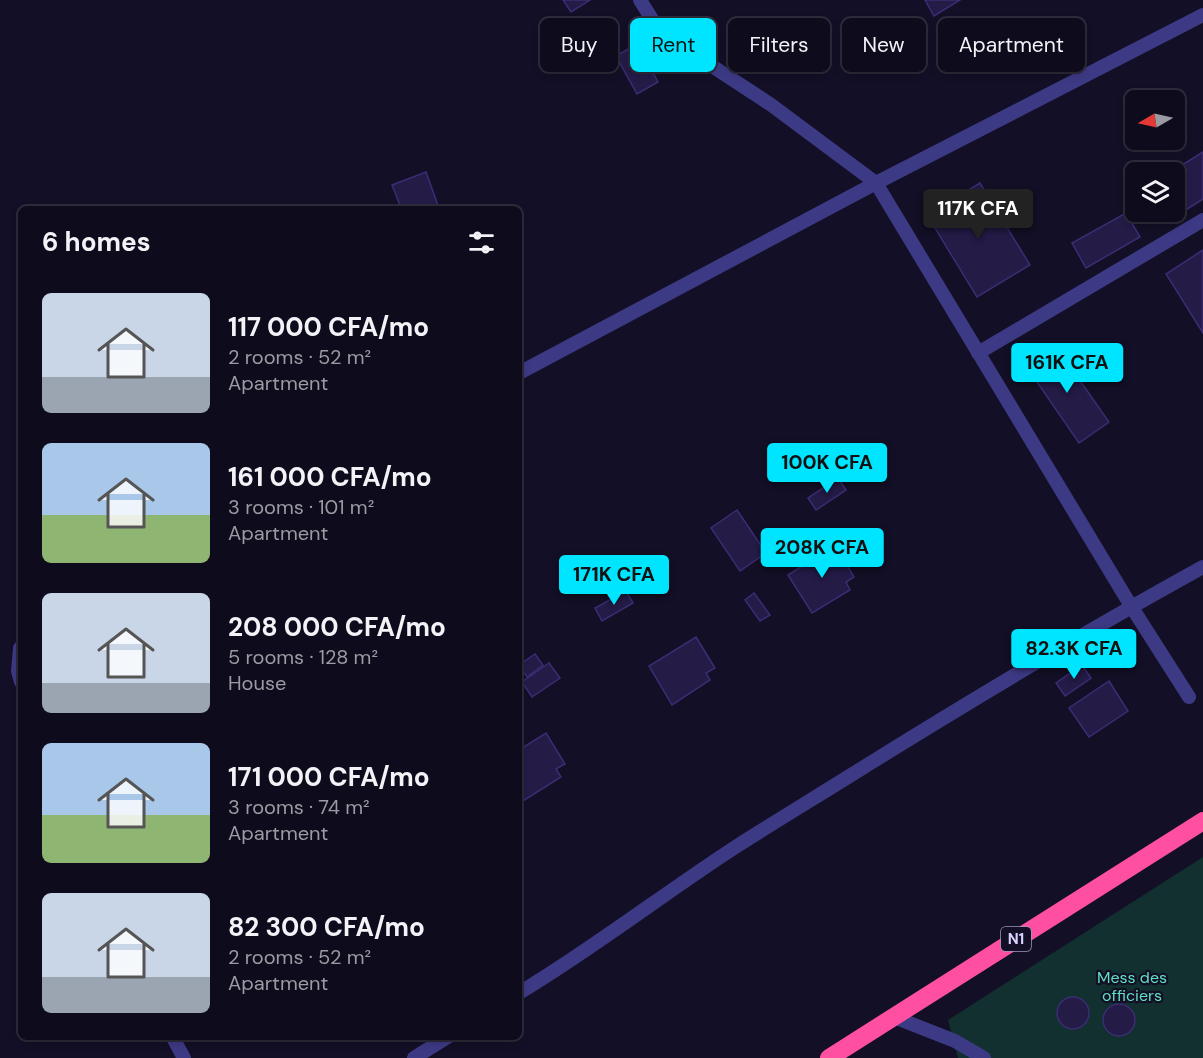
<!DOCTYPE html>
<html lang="en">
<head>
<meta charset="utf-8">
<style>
	body { margin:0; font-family:"DM Sans",sans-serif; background:#171425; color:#f1f3f6; height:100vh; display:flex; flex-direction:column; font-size:22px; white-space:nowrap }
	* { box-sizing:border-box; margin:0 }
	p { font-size:20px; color:#9b9ba3 }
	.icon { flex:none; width:33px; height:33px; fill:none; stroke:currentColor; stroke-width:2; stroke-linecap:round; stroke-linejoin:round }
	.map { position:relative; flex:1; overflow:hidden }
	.side { position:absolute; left:18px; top:206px; width:504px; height:834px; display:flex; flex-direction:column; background:#0e0b1c; border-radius:9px; box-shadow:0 3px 9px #0003,0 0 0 2px #2e2b3b }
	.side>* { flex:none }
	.top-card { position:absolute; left:540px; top:18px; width:570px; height:54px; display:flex; gap:12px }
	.needle { width:39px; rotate:261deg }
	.fabs { position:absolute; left:1125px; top:90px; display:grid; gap:12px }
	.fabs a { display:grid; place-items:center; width:60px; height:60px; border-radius:9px; background:#0e0b1c; box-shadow:0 3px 9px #0003,0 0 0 2px #2e2b3b; font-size:30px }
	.price { position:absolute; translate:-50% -51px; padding:0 14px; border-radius:6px; background:#00e5ff; color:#111; font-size:20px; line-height:39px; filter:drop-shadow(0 2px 3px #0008) }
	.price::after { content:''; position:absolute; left:50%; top:36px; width:18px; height:14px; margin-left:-9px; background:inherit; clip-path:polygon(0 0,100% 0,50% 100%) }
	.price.selected { background:#222; color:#fff }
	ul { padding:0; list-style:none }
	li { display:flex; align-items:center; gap:18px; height:150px; padding:0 24px }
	li span { display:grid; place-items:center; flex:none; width:168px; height:120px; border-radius:9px; color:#555 }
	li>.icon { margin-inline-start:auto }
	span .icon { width:72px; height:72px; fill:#fffc; stroke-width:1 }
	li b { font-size:26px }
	h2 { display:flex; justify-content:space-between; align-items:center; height:72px; padding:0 24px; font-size:26px }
	.tag { padding:0 21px; border-radius:9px; background:#0e0b1c; box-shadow:0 3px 9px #0003,0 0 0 2px #2e2b3b; font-size:21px; line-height:54px }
	.tag.selected { background:#00e5ff; color:#111 }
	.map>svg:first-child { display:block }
	.green { fill:#12302f }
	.building { fill:#241b47; stroke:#3b2d73; stroke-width:1.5 }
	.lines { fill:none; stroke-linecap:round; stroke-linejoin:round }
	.lane { stroke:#3d3a85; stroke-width:14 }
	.highway { stroke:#ff4fa3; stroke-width:18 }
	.labels { text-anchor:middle; stroke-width:4.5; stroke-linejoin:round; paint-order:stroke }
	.shield { fill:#130f26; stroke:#9e99be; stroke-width:1.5 }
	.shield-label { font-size:15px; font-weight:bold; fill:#d9d4ff }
	.park-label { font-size:16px; fill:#5fe0c0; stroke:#130f26 }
</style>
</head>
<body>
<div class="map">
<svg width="1203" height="1058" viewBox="0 0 1203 1058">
	<rect width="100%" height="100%" fill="#130f26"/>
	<!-- green -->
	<path class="green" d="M1203,857V1058H958L948,1020Z"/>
	<!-- building -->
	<g class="building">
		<path d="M563,0H590L571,12Z"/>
		<path d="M925,0H960L934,16Z"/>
		<path d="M637,44L658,82L637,94L616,56Z"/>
		<path d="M1203,152V199L1170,220L1165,212H1174V172H1171Z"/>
		<path d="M426,172L439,208H401L392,185Z"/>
		<path d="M980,183L1030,265L977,297L927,215Z"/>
		<path d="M1126,213L1140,237L1086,268L1072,243Z"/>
		<path d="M1203,250V333L1166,274Z"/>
		<path d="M1055,345L1109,422L1079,443L1026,366Z"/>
		<path d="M838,478L846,490L816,510L808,498Z"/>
		<path d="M737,510L766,553L740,571L711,528Z"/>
		<path d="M835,545L854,577L846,582L850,590L812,613L788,575Z"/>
		<path d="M626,591L633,603L602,621L595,608Z"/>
		<path d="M754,593L770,615L760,621L745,600Z"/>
		<path d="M696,637L715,668L706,673L710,680L672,705L649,666Z"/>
		<path d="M535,654L543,665L527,677L519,665Z"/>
		<path d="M549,663L560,678L532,697L522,682Z"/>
		<path d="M1082,665L1091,678L1065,696L1056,683Z"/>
		<path d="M1109,681L1128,711L1089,737L1069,708Z"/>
		<path d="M546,733L565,764L556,769L561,777L523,801L519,795V750Z"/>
		<circle cx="1073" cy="1013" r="16"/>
		<circle cx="1119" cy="1020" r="16"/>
	</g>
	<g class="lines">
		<!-- lane -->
		<g class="lane">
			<path d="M640,0L660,32L770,104L876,183L1131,606L1189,697"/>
			<path d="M978,353L1203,220"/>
			<path d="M519,373L876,183L1203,15"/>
			<path d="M21,647L20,648L18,671L21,682"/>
			<path d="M519,993C594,948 663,894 737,846C776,821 816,797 856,772C970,701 1085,632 1203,567"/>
			<path d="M894,1017L955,1041L984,1058"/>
			<path d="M172,1036L184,1058"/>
			<path d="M414,1058L449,1036"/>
		</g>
		<!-- highway -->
		<path class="highway" d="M829,1058L1203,821"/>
	</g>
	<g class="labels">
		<!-- shield labels -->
		<rect class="shield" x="1001" y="927" width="30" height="24" rx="4.5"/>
		<g class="shield-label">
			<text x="1016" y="944">N1</text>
		</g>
		<!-- park labels -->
		<g class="park-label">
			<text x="1132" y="983">Mess des<tspan x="1132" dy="18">officiers</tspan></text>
		</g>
	</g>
</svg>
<div class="fabs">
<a><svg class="needle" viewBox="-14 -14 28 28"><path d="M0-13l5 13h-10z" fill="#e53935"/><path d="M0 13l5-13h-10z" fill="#9b9ba3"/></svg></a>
<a><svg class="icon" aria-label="layers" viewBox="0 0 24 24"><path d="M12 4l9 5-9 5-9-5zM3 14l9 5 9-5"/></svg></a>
</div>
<b class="price selected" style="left:978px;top:240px">117K CFA</b>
<b class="price" style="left:1067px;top:394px">161K CFA</b>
<b class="price" style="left:827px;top:494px">100K CFA</b>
<b class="price" style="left:822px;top:579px">208K CFA</b>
<b class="price" style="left:614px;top:606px">171K CFA</b>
<b class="price" style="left:1074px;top:680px">82.3K CFA</b>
<div class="top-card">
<a class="tag">Buy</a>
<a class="tag selected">Rent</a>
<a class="tag">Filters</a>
<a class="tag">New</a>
<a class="tag">Apartment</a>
</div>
<section class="side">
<h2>6 homes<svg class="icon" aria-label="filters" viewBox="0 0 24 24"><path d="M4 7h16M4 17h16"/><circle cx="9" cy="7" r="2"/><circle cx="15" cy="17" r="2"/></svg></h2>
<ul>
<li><span style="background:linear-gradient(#c9d6e8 70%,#9aa5b1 0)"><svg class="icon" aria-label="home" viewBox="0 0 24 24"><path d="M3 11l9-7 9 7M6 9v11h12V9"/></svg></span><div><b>117 000 CFA/mo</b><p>2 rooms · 52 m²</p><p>Apartment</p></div></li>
<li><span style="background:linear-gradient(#a9c7e8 60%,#8fb573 0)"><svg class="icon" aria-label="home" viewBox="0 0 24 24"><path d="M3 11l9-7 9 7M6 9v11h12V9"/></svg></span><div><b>161 000 CFA/mo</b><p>3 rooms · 101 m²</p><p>Apartment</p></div></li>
<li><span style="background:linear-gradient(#c9d6e8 75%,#9aa5b1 0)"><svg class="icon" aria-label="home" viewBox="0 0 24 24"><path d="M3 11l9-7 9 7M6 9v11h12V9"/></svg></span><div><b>208 000 CFA/mo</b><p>5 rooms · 128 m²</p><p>House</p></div></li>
<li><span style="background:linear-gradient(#a9c7e8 60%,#8fb573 0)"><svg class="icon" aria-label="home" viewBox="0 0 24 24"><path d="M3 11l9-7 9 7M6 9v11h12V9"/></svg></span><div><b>171 000 CFA/mo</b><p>3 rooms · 74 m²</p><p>Apartment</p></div></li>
<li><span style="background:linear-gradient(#c9d6e8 70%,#9aa5b1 0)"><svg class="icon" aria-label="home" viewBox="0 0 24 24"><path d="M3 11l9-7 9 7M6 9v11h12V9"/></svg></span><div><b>82 300 CFA/mo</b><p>2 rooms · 52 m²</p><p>Apartment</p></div></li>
</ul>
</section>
</div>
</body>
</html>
